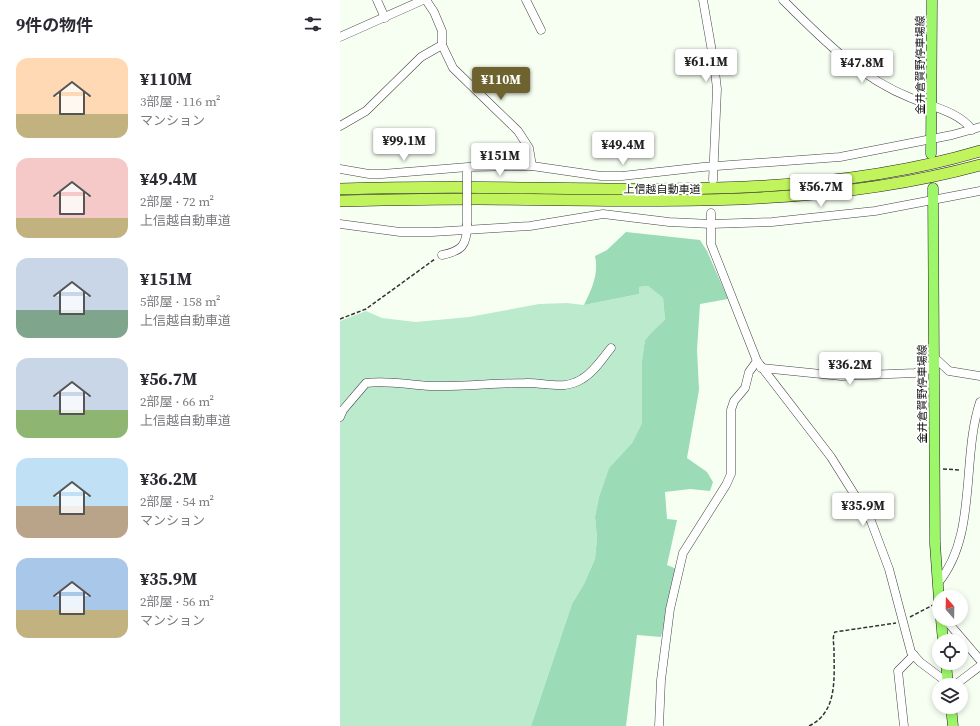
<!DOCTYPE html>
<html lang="ja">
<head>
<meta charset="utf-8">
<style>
	body { margin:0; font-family:"Source Serif 4","Noto Sans JP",serif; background:#f7f7f7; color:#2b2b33; height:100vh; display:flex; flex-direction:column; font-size:15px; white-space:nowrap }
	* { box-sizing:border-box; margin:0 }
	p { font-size:13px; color:#7c7c81 }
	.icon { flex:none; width:22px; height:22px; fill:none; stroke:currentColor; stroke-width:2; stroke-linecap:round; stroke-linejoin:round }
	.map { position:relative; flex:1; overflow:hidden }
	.panel { display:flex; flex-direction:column; background:#fff; width:340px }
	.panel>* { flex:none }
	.needle { width:26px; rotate:340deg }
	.tools { position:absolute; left:592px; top:590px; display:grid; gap:8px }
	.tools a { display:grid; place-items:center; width:36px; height:36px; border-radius:50%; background:#fff; box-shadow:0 2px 6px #0003; font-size:20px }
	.price { position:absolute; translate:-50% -34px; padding:0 9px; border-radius:4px; background:#fff; color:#222; font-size:13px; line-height:26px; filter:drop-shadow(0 1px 2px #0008) }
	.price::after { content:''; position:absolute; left:50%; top:24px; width:12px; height:9px; margin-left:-6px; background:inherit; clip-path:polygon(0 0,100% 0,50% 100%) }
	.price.selected { background:#6e622e; color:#fff }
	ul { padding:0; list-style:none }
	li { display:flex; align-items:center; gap:12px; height:100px; padding:0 16px }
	li span { display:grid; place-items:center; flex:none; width:112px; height:80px; border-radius:12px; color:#555 }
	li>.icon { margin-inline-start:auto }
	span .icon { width:48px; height:48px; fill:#fffc; stroke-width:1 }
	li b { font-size:17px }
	h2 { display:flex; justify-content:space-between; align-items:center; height:48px; padding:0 16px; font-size:17px }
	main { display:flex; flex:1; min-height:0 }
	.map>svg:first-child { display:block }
	.green { fill:#bceacc }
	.forest { fill:#9bdbb6 }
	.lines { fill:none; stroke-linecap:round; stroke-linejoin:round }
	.minor-casing { stroke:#434343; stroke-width:9 }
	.major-casing { stroke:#212121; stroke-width:11 }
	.highway-casing { stroke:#212121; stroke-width:12 }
	.path { stroke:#323232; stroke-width:1.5; stroke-dasharray:4 2; stroke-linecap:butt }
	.minor { stroke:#fff; stroke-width:8 }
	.major { stroke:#9ef76a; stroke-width:10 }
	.highway { stroke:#c1f35d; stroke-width:11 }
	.minor-bridge-casing { stroke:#434343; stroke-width:9; stroke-linecap:butt }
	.minor-bridge { stroke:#fff; stroke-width:8 }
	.labels { text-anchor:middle; stroke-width:4; stroke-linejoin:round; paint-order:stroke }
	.street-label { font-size:11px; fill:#101010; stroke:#fff }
</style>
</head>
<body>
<main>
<section class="panel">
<h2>9件の物件<svg class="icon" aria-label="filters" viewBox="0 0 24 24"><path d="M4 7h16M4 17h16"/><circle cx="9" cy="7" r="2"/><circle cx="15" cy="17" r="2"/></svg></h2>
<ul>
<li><span style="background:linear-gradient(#ffd9b3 70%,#c2b280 0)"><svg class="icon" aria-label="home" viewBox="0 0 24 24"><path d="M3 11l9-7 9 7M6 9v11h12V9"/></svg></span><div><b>¥110M</b><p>3部屋 · 116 m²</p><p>マンション</p></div></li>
<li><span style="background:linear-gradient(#f6c9c9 75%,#c2b280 0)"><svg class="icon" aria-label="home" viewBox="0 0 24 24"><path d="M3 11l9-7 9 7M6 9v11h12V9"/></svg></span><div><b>¥49.4M</b><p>2部屋 · 72 m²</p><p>上信越自動車道</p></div></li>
<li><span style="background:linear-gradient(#c9d6e8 65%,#7fa58c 0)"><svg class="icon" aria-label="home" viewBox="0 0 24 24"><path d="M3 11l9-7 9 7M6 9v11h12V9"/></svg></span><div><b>¥151M</b><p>5部屋 · 158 m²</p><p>上信越自動車道</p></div></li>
<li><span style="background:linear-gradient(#c9d6e8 65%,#8fb573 0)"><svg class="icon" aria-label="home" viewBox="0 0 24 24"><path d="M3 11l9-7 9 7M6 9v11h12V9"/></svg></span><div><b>¥56.7M</b><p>2部屋 · 66 m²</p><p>上信越自動車道</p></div></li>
<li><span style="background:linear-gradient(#bfe0f5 60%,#b9a48a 0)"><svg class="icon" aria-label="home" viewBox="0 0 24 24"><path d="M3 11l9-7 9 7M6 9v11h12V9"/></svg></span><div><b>¥36.2M</b><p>2部屋 · 54 m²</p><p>マンション</p></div></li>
<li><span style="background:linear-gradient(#a9c7e8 65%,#c2b280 0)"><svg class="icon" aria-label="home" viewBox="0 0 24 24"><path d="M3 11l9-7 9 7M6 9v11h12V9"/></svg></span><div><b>¥35.9M</b><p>2部屋 · 56 m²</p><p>マンション</p></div></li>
</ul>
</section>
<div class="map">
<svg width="640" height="726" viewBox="0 0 640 726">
	<rect width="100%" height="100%" fill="#f7fff3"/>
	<!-- green -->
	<path class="green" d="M308,286L323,298L325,321L311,333L305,340L302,360V423L292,443L269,468L259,497L255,517L257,538L255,559L244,584L232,604L191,726H0V321L26,311L42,318L76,322L129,317L199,304L227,303L244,305L299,294V287Z"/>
	<!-- forest -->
	<path class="forest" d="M286,232L360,240L367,251L388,299L360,304L357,350L359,390L347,458L367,472L373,482L370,491L350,489L325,492L327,519L337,520L327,565L337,569L321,637L297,635L286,726H191L232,604L244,584L255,559L257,538L255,517L259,497L269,468L292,443L302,423V360L305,340L311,333L325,320L323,298L308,286L299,287V294L244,305C252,289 259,273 255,256L267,250Z"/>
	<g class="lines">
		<!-- minor casing -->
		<g class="minor-casing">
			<g id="minor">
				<path d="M37,0L45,18"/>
				<path d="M86,0L94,12L102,31V45L113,68L178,131L189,148L192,166"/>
				<path d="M186,0L201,30"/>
				<path d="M363,0L374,63L377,89L373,180"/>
				<path d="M443,0C482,39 520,78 571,98C590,106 620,112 632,130"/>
				<path d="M0,37L83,0"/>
				<path d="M0,126L26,111L81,57L102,45"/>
				<path d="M0,169L29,174H42L128,167L192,166L261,176H282L363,167L500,157L612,135L640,127"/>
				<path d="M371,213V244L417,361L491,457L531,521L549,569L571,652L580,662L608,683"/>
				<path d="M0,224L60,232H92L190,226L263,214L329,222L371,224L432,222L535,211L640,191"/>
				<path d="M102,255C122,251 127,245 127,225"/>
				<path d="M594,357L609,371L640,376"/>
				<path d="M421,368L501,376L575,373L594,364"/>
				<path d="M0,417L3,410L26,383C49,380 68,385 90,386C122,387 154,383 185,383C205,382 223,391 242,379C254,372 262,359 271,348"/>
				<path d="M598,583C638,535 621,459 640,402"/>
				<path d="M605,619L640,660"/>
				<path d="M615,685L640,666"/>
				<path d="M319,726L321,680L330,609L343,553L386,485L391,474V410L394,401L405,388L409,372L417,361"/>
				<path d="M564,726L558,671L574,655"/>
			</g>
		</g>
		<!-- major casing -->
		<g class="major-casing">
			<g id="major">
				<path d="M591,154L592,0"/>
				<path d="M593,188L595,544L599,600"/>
				<path d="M601,619L603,641"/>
				<path d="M606,663L608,685"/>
				<path d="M611,707L613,726"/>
			</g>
		</g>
		<!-- highway casing -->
		<g class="highway-casing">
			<g id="highway">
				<path d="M0,189C65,187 129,187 194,188C344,190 495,194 640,151"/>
				<path d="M0,201C46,200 93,199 139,199C308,200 475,210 640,165"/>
			</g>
		</g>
		<!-- path -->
		<g class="path">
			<path d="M0,319L26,309L95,259"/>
			<path d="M603,469L621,470"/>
			<path d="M570,617L593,605"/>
			<path d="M469,726C498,712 494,678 494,650C494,644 492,637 495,632L556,623"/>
		</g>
		<!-- minor -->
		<use href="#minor" class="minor"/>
		<!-- major -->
		<use href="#major" class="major"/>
		<!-- highway -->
		<use href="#highway" class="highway"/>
		<!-- minor-bridge casing -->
		<g class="minor-bridge-casing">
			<path id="minor-bridge" d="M127,172V225"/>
		</g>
		<!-- minor-bridge -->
		<use href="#minor-bridge" class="minor-bridge"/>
	</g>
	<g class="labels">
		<!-- street labels -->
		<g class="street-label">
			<text transform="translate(580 65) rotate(-90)" y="4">金井倉賀野停車場線</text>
			<text x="322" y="193">上信越自動車道</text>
			<text transform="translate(582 394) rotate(-90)" y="4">金井倉賀野停車場線</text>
		</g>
	</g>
</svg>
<div class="tools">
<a><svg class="needle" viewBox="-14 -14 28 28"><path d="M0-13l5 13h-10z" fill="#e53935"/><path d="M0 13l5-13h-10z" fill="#7c7c81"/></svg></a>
<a><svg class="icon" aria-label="locate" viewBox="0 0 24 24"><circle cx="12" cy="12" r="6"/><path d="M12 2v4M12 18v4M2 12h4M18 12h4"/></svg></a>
<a><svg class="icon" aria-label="layers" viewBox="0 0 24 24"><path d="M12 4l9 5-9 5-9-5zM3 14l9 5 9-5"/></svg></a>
</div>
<b class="price" style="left:366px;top:83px">¥61.1M</b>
<b class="price" style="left:522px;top:84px">¥47.8M</b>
<b class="price selected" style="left:161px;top:101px">¥110M</b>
<b class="price" style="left:64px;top:162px">¥99.1M</b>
<b class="price" style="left:283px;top:166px">¥49.4M</b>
<b class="price" style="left:160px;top:177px">¥151M</b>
<b class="price" style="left:481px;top:208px">¥56.7M</b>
<b class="price" style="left:510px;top:386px">¥36.2M</b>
<b class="price" style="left:523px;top:527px">¥35.9M</b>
</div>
</main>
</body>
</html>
